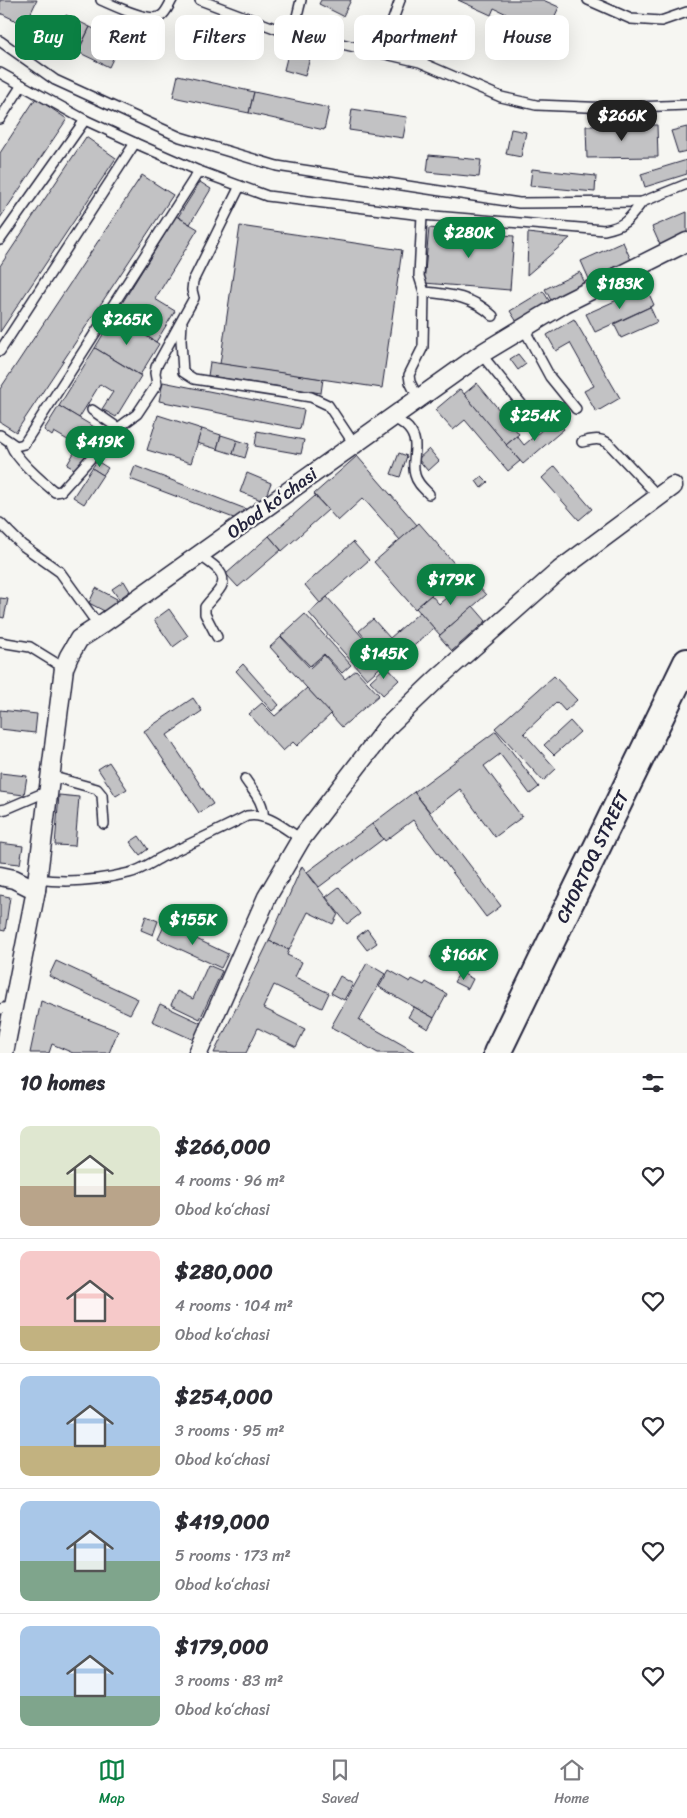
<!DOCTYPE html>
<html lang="en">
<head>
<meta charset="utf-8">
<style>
	body { margin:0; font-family:Sriracha,sans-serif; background:#f2f2f3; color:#2b2b33; height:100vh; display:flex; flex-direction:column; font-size:19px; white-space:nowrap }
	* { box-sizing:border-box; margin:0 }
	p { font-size:16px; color:#7c7c81 }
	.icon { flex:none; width:28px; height:28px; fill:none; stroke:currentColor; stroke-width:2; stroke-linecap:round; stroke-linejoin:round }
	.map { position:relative; height:1053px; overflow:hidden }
	.details { display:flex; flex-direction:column; background:#fff; flex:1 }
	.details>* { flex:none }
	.guide { position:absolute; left:15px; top:15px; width:658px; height:45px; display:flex; gap:10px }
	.price { position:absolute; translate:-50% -42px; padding:0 11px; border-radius:18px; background:#0b8043; color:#fff; font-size:16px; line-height:32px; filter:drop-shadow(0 1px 2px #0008) }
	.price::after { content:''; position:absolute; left:50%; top:30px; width:15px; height:11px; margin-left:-8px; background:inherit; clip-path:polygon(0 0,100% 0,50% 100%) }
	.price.on { background:#222; color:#fff }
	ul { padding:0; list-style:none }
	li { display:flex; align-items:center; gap:15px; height:125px; padding:0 20px }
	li+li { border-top:1px solid #e1e1e2 }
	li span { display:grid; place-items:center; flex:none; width:140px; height:100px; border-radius:10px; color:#555 }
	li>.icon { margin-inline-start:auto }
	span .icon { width:60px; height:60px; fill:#fffc; stroke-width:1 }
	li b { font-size:21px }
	h2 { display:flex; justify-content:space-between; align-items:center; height:60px; padding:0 20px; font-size:21px }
	.chip { padding:0 18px; border-radius:10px; background:#fff; box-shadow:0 5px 20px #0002; font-size:18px; line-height:45px }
	.chip.on { background:#0b8043; color:#fff }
	.dock { display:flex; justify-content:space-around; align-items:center; height:70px; border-top:1px solid #e1e1e2; background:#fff; font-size:14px; color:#7c7c81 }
	.dock a { display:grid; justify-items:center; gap:2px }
	.dock .on { color:#0b8043 }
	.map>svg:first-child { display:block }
	.building { fill:#c2c2c4; stroke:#22223b }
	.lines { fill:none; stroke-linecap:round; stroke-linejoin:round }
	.lane-casing { stroke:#22223b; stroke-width:12 }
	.street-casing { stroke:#22223b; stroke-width:21 }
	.secondary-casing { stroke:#22223b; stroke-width:30 }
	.lane { stroke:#f6f6f2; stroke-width:9 }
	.street { stroke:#f6f6f2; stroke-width:18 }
	.secondary { stroke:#f6f6f2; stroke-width:26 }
	.labels { text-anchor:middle; stroke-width:4.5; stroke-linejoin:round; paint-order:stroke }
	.street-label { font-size:18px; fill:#22223b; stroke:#f6f6f2 }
</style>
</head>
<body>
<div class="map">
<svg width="687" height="1053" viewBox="0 0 687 1053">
	<rect width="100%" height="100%" fill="#f6f6f2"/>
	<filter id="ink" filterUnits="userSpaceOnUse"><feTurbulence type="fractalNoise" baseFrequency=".02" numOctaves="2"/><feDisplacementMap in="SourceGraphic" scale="10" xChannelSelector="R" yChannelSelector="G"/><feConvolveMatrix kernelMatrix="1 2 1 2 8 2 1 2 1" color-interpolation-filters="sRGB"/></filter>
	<g filter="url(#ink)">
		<!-- building -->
		<g class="building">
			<path d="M0,0H37L25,25L0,13Z"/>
			<path d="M321,0H351L343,16L319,4Z"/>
			<path d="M458,0H543L559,7L547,33L494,8L491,15Z"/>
			<path d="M66,15L90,27L77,53L53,42Z"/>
			<path d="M231,26L261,41L254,54L225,40Z"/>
			<path d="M90,27L121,42L109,67L78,52Z"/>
			<path d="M291,42L313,47L305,76L284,70Z"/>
			<path d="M178,75L254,92L249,113L173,97Z"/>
			<path d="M254,92L329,108L324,130L249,113Z"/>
			<path d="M36,98L67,119L0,218V153Z"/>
			<path d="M352,109L407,117L403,138L349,130Z"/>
			<path d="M657,125L658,157L587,158L586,126Z"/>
			<path d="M687,127V151L678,153L671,131Z"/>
			<path d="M511,129L526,132L521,157L506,154Z"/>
			<path d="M86,137L116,158L0,332V266Z"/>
			<path d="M429,155L481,160L479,177L427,172Z"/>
			<path d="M687,160V174L645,187L641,174Z"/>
			<path d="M532,169L596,176L595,192L530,186Z"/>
			<path d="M142,175L173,195L16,432L0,422V389Z"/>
			<path d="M200,182L211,189L190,224L178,217Z"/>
			<path d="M687,212V233L660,245L652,227Z"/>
			<path d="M176,216L198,229L155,299L175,311L156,342L114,316Z"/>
			<path d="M240,226L402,250L382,388L220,364Z"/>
			<path d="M429,228L514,236L510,290L424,283Z"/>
			<path d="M528,233L570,238L527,275Z"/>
			<path d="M623,242L631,260L589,279L581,261Z"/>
			<path d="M580,272L586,286L552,302L545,289Z"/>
			<path d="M646,287L654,305L595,332L586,314Z"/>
			<path d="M543,291L550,302L517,322L510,311Z"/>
			<path d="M650,307L657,322L621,338L614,324Z"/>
			<path d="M114,316L159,344L140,375L95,348Z"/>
			<path d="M574,319L620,398L596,412L584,391L594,386L570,343L556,351L547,335Z"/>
			<path d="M95,348L141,376L116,417L102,409L113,392L100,384L79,418L59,406Z"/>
			<path d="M518,354L526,364L518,370L510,359Z"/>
			<path d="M210,362L323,379L321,393L208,376Z"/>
			<path d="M163,382L304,410L300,429L159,401Z"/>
			<path d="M477,383L519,434L506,445L464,394Z"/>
			<path d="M460,389L520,461L508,471L465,420L453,430L435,410Z"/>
			<path d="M59,406L101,431L76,470L67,465L78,446L54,432L52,436L44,430Z"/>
			<path d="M158,415L202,429L191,463L147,450Z"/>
			<path d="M555,419L564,429L523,464L506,445L517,436L524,445Z"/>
			<path d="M202,429L221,435L217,449L197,443Z"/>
			<path d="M257,431L304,440L301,454L255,446Z"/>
			<path d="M221,435L237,440L233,454L217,449Z"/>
			<path d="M237,440L249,444L245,458L233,454Z"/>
			<path d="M429,449L439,461L428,471L418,459Z"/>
			<path d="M399,453L407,456L400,477L391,474Z"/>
			<path d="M357,456L417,525L400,540L363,498L338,521L314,494Z"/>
			<path d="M97,461L108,468L103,475L92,468Z"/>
			<path d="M135,466L251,511L239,520L130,479Z"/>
			<path d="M555,466L592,509L579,520L542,478Z"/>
			<path d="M92,468L103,475L84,504L73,497Z"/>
			<path d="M247,473L271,483L264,501L240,492Z"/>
			<path d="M482,476L488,482L481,488L476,481Z"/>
			<path d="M315,496L328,510L282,551L269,536Z"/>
			<path d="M419,523L460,570L415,609L374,562Z"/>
			<path d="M269,536L281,550L238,587L226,574Z"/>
			<path d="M353,542L369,560L320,603L305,585Z"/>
			<path d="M470,577L486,595L440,635L416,608L431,595L439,604Z"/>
			<path d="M124,581L130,591L119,599L112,589Z"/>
			<path d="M96,588L117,599L110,614L89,603Z"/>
			<path d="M327,597L385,663L367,679L309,613Z"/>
			<path d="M0,598L8,599L4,618L0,617Z"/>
			<path d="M473,606L486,621L452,651L439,636Z"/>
			<path d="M169,609L188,636L173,647L154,620Z"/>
			<path d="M420,612L434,628L390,667L359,631L373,619L390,638Z"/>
			<path d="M305,614L351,665L342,673L324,654L310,666L281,636Z"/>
			<path d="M281,637L310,668L324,655L345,679L356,670L379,695L342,727L270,647Z"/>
			<path d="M243,664L279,705L272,711L236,671Z"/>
			<path d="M386,666L399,680L383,695L370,681Z"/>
			<path d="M554,676L577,700L565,711L557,702L524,733L556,769L543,781L495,728Z"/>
			<path d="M307,688L331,714L297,746L293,742L283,751L249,714L262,703L275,716Z"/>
			<path d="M193,698L202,711L167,735L213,804L199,813L144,731Z"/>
			<path d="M0,710L37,714L35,733L0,729Z"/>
			<path d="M570,721L580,732L554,755L544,745Z"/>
			<path d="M496,731L539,787L530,794L500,754L484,766L522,817L495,837L460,789L430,812L414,792Z"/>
			<path d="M109,762L127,789L116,796L98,769Z"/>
			<path d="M0,773L27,776L24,795L0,792Z"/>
			<path d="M414,792L501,906L486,917L413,820L385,841L372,824Z"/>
			<path d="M59,795L79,797L75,846L55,845Z"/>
			<path d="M372,824L383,839L319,887L307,872Z"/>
			<path d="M139,836L148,849L140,855L130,842Z"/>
			<path d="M0,843L23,846L20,864L0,862Z"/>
			<path d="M302,866L338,914L333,924L308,912L289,950L269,941Z"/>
			<path d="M339,887L360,914L347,924L326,897Z"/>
			<path d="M0,895L10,897L5,931L0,930Z"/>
			<path d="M146,916L158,921L153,935L141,930Z"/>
			<path d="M165,924L228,954L221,968L158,939Z"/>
			<path d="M367,929L377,943L367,950L357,937Z"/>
			<path d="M269,941L289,950L287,955L302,962L295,977L329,993L322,1008L274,985L263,1008L305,1029L296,1047L258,1028L246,1053H214Z"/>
			<path d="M440,950L448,961L439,968L430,957Z"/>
			<path d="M56,961L138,999L130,1014L49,976Z"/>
			<path d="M367,963L385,974L359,1020L417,1053H378L331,1027Z"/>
			<path d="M208,965L222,971L200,1019L171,1005L177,991L193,999Z"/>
			<path d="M389,970L410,982L412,979L424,985L426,982L447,994L434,1018L379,987Z"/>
			<path d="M460,972L473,979L468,989L454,982Z"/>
			<path d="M340,976L353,984L344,1000L331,993Z"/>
			<path d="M41,1001L118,1031L109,1053H73L52,1044L49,1053H30Z"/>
			<path d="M160,1004L203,1024L196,1041L152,1021Z"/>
			<path d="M414,1007L434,1018L428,1029L408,1017Z"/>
		</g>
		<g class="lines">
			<!-- lane casing -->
			<g class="lane-casing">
				<g id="lane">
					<path d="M101,0C113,5 149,23 161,16C166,13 169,5 172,0"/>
					<path d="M200,0L277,29L420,62L501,97L536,105L611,108L687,105"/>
					<path d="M588,0L631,19L661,21L687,12"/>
					<path d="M293,33L301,0"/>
					<path d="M0,41L55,80L180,137L277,166L519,203L642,202L687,184"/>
					<path d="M381,53L400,0"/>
					<path d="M0,73L85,120L135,143L199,171L267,196L422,215L604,230C626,226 629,219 642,202"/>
					<path d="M0,119L22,85"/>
					<path d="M0,240L85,120"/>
					<path d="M424,292C450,294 474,297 493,316"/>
					<path d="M182,323L181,340L183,372L194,379L311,397L328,405L354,444"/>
					<path d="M523,327L550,377L576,409"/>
					<path d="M0,351L135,143"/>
					<path d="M481,354L532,417"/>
					<path d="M418,398L410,382L409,375L423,347L424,292L419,276L422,215"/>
					<path d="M92,410L118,428L137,414L157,384L155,373L156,367L194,298L192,290L193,281L240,186"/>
					<path d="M391,418C399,420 403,423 408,428C422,444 410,458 415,475C417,483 423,488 429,494"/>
					<path d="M0,435L16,446L24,444L199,171"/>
					<path d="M10,442C12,456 44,483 55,492L61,491L118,428"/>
					<path d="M582,442C591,440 599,437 608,443L658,496"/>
					<path d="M0,523L22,545L60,572L99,626"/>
					<path d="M199,555C208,562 227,571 222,585C220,591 209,601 205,607V614L217,637"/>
					<path d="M0,642L30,647L64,668"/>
					<path d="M50,776L97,789L102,795L104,824"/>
					<path d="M245,779C252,790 265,803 263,817"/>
					<path d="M0,810L6,809L48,791"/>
					<path d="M37,879C67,883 100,880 129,873C142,870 152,862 164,856C192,843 220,830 247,816C267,812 285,829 301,839"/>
					<path d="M0,1009L13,1006"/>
				</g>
			</g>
			<!-- street casing -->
			<g class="street-casing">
				<g id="street">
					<path d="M0,876L14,879L36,890"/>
					<path d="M4,1053L36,890L64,668L69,656L79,639L102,624L484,352L565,303L687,242"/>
					<path d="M198,1053L267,897L301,839L388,726L437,679L560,570L673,486"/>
				</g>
			</g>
			<!-- secondary casing -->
			<g class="secondary-casing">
				<g id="secondary">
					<path id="s1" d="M497,1053L687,662"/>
				</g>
			</g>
			<!-- lane -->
			<use href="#lane" class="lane"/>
			<!-- street -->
			<use href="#street" class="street"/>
			<!-- secondary -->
			<use href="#secondary" class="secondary"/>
		</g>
	</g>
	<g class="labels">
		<!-- street labels -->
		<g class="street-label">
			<text transform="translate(272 503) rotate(-36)" y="6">Obod koʻchasi</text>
			<text dy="6" stroke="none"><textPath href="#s1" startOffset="218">CHORTOQ STREET</textPath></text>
		</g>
	</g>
</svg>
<b class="price on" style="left:622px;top:142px">$266K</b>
<b class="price" style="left:469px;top:259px">$280K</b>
<b class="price" style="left:620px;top:310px">$183K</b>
<b class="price" style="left:127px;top:346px">$265K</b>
<b class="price" style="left:535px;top:442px">$254K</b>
<b class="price" style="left:100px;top:468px">$419K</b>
<b class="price" style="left:451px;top:606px">$179K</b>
<b class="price" style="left:384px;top:680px">$145K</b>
<b class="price" style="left:193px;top:946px">$155K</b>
<b class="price" style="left:464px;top:981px">$166K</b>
<div class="guide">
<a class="chip on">Buy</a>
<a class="chip">Rent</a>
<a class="chip">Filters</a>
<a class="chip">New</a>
<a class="chip">Apartment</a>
<a class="chip">House</a>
</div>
</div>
<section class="details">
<h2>10 homes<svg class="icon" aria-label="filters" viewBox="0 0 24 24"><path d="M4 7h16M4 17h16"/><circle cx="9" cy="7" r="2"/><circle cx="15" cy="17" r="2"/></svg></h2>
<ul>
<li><span style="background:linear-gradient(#dfe7d0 60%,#b9a48a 0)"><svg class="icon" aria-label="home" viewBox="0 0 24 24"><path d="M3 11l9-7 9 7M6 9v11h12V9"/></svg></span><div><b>$266,000</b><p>4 rooms · 96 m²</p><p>Obod koʻchasi</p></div><svg class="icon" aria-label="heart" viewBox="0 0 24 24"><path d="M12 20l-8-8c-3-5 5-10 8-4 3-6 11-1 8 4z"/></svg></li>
<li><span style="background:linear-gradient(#f6c9c9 75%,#c2b280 0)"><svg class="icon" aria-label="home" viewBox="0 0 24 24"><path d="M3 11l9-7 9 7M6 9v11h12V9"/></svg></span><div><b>$280,000</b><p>4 rooms · 104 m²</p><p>Obod koʻchasi</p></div><svg class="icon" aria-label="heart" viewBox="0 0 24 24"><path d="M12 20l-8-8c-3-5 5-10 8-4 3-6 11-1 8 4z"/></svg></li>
<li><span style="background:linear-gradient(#a9c7e8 70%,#c2b280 0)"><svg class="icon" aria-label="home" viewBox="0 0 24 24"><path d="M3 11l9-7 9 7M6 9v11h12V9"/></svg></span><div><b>$254,000</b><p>3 rooms · 95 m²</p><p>Obod koʻchasi</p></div><svg class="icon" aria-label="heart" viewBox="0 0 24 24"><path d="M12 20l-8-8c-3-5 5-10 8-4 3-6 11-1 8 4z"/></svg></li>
<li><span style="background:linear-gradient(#a9c7e8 60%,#7fa58c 0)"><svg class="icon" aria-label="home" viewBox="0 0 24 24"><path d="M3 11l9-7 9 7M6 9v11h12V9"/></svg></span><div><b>$419,000</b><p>5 rooms · 173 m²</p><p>Obod koʻchasi</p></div><svg class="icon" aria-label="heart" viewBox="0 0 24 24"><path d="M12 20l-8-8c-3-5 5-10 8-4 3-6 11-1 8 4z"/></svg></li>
<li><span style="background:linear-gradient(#a9c7e8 70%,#7fa58c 0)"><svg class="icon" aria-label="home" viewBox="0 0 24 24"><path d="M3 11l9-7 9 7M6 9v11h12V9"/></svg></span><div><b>$179,000</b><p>3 rooms · 83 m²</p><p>Obod koʻchasi</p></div><svg class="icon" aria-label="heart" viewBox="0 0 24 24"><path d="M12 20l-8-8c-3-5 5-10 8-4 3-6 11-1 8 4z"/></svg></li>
</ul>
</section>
<nav class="dock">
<a class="on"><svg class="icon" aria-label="map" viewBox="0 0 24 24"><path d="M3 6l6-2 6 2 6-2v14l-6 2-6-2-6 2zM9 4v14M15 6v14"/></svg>Map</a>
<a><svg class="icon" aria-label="saved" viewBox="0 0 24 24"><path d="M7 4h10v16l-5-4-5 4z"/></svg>Saved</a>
<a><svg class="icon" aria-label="home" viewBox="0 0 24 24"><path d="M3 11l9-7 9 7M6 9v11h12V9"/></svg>Home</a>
</nav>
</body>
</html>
